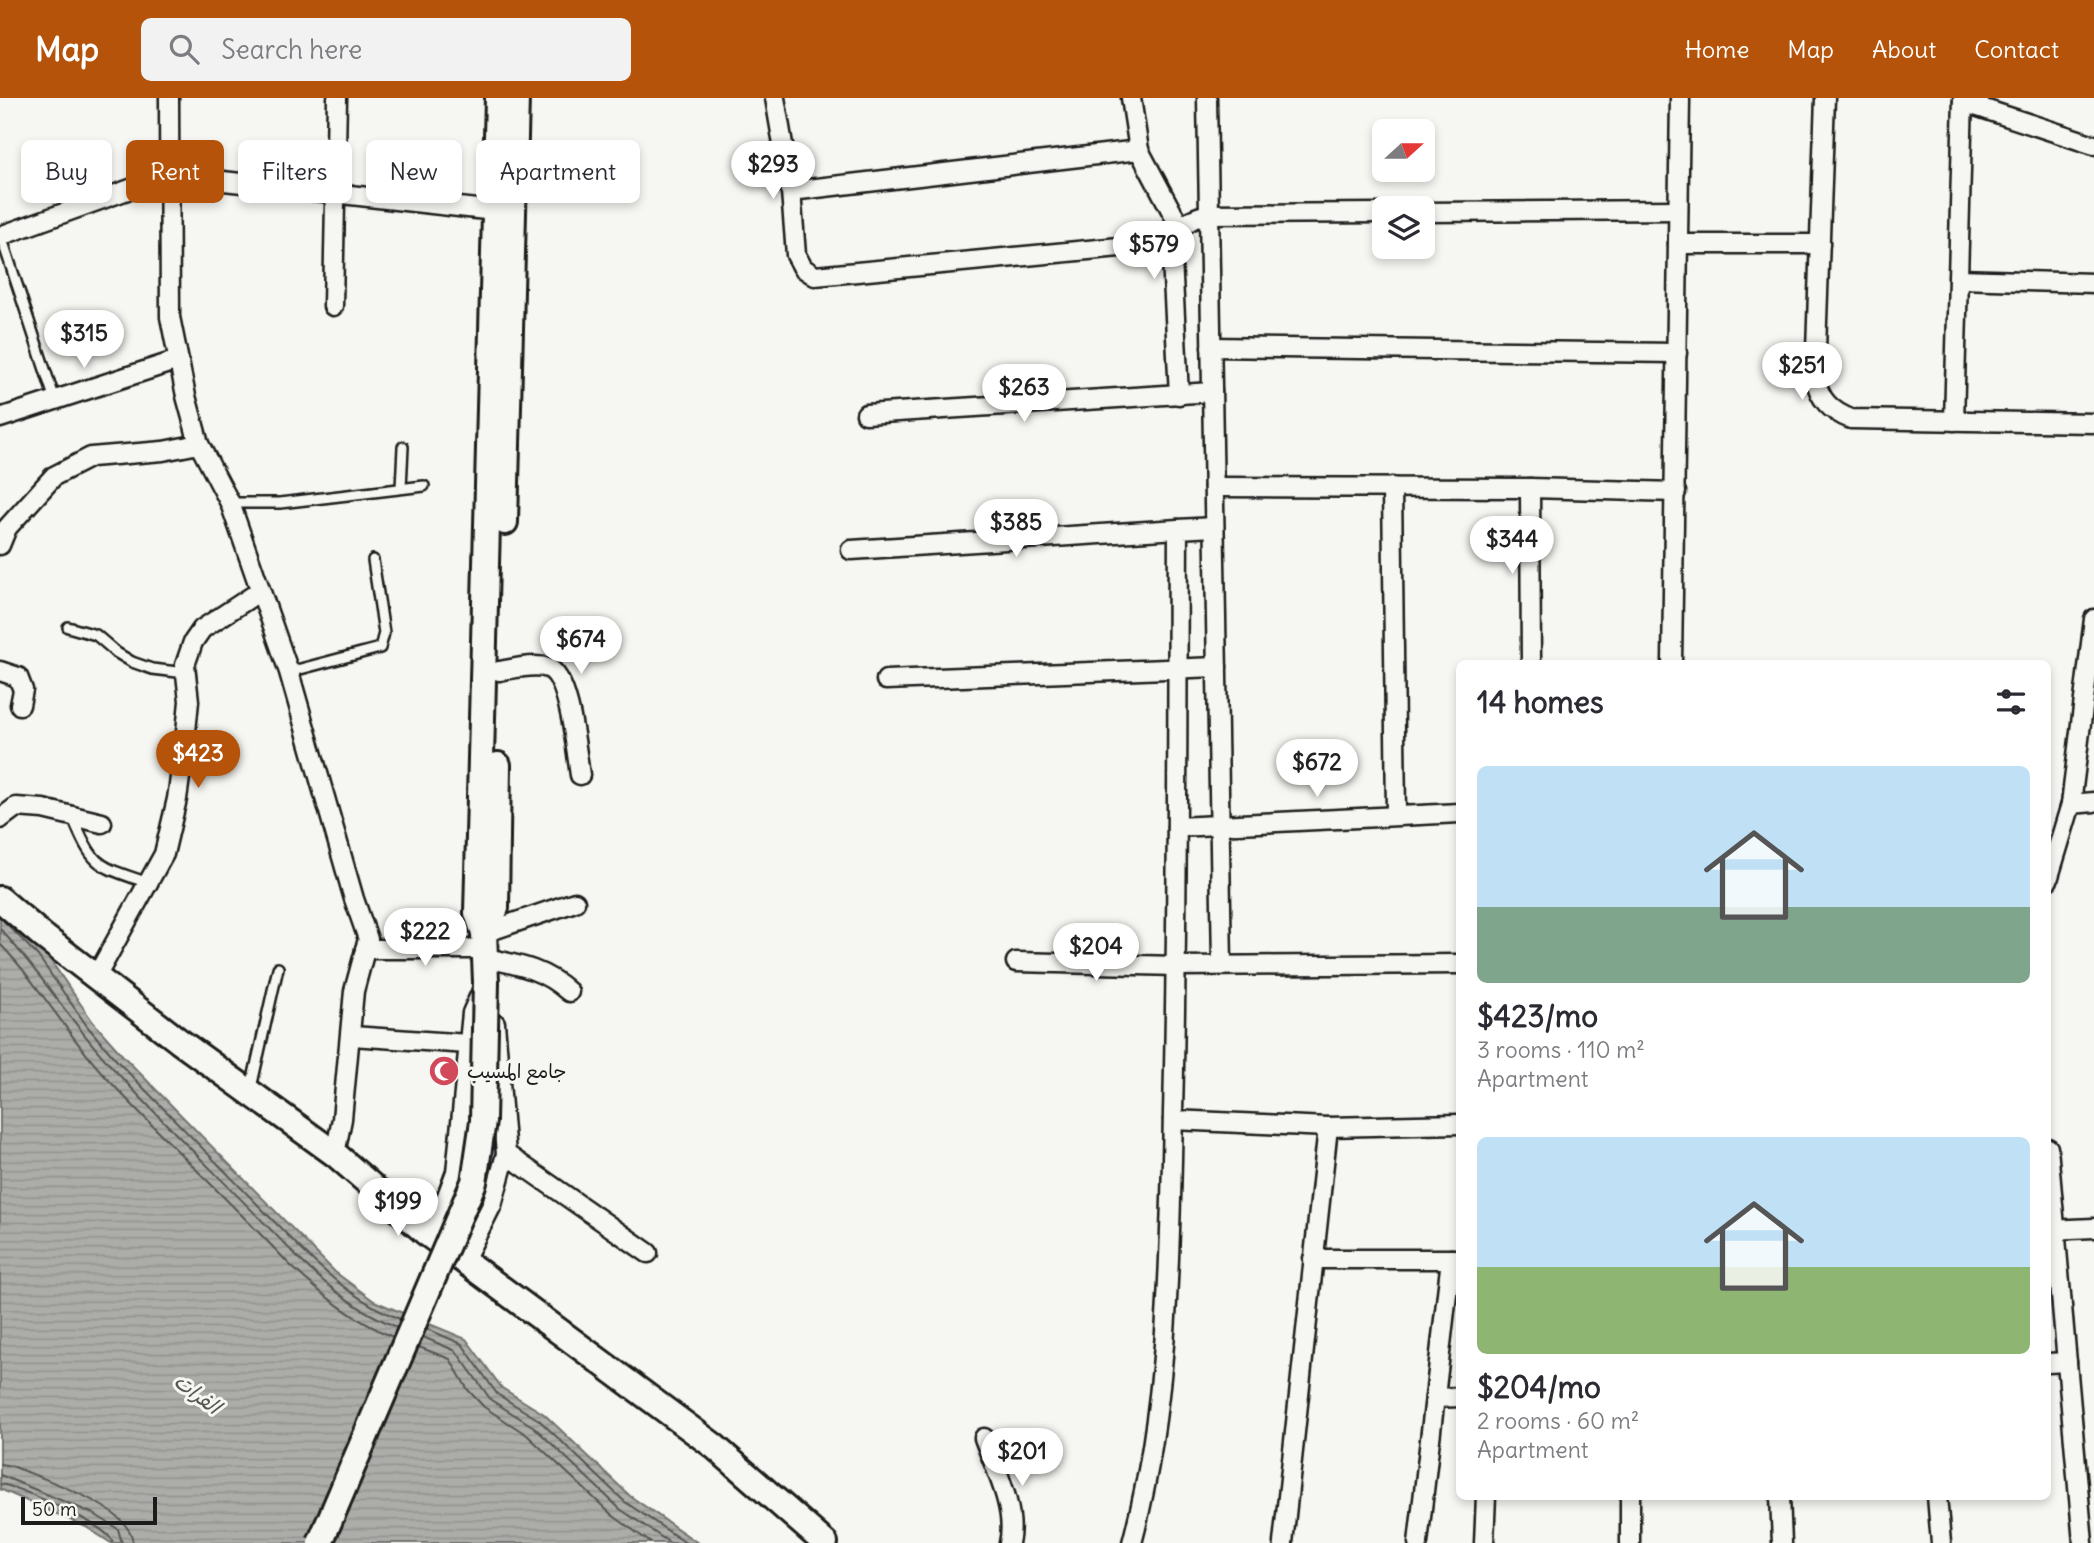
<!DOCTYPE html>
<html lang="en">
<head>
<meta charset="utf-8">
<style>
	body { margin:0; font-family:Delius,"Playpen Sans Arabic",sans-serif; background:#f2f2f3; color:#2b2b33; height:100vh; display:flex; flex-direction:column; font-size:26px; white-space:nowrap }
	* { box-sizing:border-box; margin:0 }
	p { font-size:23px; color:#7c7c81 }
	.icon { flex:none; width:38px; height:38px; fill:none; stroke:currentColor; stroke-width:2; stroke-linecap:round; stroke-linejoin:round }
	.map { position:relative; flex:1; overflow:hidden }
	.details { position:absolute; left:1456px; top:562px; width:595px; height:840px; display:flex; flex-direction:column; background:#fff; border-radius:10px; box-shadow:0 4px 10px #0003 }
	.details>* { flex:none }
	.banner { position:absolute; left:21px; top:42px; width:665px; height:63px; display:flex; gap:14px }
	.needle { width:46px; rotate:69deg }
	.controls { position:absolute; left:1372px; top:21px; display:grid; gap:14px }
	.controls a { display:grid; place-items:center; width:63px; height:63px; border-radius:10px; background:#fff; box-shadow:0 4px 10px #0003; font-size:35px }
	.scale { position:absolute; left:21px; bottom:18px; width:136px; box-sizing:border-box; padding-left:7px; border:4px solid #1c1c1c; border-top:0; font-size:19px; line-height:24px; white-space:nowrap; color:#1c1c1c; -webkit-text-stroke:5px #f6f6f2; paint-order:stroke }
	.price { position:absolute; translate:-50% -60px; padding:0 16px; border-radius:24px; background:#fff; color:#222; font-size:23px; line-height:46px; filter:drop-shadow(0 2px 4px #0008) }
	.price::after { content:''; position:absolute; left:50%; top:42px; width:21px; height:16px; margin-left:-10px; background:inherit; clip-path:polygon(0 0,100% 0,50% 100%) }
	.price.active { background:#b45309; color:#fff }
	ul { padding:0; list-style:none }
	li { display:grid; align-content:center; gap:14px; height:371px; padding:0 21px }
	li span { display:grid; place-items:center; height:217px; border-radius:10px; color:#555 }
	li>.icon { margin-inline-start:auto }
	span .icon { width:126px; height:126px; fill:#fffc; stroke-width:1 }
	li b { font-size:30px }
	h2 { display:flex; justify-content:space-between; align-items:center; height:84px; padding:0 21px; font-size:30px }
	.tag { padding:0 24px; border-radius:10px; background:#fff; box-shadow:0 4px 10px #0003; font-size:24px; line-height:63px }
	.tag.active { background:#b45309; color:#fff }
	header { display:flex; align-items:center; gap:42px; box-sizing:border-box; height:98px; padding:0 35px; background:#b45309; color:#fff }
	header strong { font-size:33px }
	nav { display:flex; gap:38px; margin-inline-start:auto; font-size:24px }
	.search { width:490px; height:63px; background:#f2f2f3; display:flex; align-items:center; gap:18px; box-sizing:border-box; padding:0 24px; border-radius:10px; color:#7c7c81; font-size:26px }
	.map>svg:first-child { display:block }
	.water { fill:url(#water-rules); stroke:#727271; stroke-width:2 }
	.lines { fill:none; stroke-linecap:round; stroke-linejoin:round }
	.shore { stroke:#565654; stroke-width:2 }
	.lane-casing { stroke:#1c1c1c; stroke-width:14 }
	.street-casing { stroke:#1c1c1c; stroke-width:23 }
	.secondary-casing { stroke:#1c1c1c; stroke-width:30 }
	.lane { stroke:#f6f6f2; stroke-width:9 }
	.street { stroke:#f6f6f2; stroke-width:18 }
	.secondary { stroke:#f6f6f2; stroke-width:24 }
	.secondary-bridge-casing { stroke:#1c1c1c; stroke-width:30; stroke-linecap:butt }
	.secondary-bridge { stroke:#f6f6f2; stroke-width:24 }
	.labels { text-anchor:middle; stroke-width:6; stroke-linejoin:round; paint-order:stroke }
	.poi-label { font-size:19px; fill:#1c1c1c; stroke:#f6f6f2; text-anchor:start }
	.water-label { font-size:21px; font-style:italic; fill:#565654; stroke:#f6f6f2 }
</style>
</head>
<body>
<header>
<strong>Map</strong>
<div class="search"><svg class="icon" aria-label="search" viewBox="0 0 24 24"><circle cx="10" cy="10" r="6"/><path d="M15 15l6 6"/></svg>Search here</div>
<nav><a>Home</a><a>Map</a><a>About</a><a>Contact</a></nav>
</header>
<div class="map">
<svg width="2094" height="1445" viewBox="0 0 2094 1445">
	<defs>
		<pattern id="water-rules" width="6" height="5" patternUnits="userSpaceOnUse" patternTransform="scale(1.75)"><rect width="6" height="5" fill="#acaca9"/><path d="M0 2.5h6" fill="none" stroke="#939391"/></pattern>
	</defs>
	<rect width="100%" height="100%" fill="#f6f6f2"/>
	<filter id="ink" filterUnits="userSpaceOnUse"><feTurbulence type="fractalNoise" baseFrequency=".0143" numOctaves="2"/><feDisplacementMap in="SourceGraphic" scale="14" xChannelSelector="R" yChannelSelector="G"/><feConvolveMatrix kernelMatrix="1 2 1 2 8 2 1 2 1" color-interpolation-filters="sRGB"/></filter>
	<g filter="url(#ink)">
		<!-- water -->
		<path class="water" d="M0,811L44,853L93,924L124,959L335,1174L374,1203L466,1241L502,1290L544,1316L630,1398L698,1445H111L86,1429L0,1391Z"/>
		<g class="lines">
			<!-- shore -->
			<g class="shore">
				<path d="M4,823L38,858L87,928L118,964L304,1154C333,1182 362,1206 400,1221"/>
				<path d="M0,831C41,874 71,925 111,968C171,1034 237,1095 298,1160C328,1189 358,1213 397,1229"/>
				<path d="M0,846C39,886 66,935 103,976C163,1041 229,1102 290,1167C322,1197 353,1222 393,1239"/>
				<path d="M427,1231L462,1246L497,1296L539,1322L625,1404L686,1445"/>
				<path d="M423,1239L456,1253L491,1302L534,1329L620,1411L670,1445"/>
				<path d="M419,1249L450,1261L468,1292L484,1309L527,1337L612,1417L651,1445"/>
				<path d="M0,1366L12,1368C42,1381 131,1408 133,1445"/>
				<path d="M0,1377L94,1416L118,1431L122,1445"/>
				<path d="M0,1386C18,1388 112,1429 113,1445"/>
			</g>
			<!-- lane casing -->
			<g class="lane-casing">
				<g id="lane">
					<path d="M1,138L55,302"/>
					<path d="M401,390L403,349"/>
					<path d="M230,405H280L424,388"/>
					<path d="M68,529L96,537L117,555L132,564L152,571L186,575"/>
					<path d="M289,574L380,550L384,535L373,462"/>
					<path d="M73,720C94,771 98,767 148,785"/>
					<path d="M251,990L278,870"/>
				</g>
			</g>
			<!-- street casing -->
			<g class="street-casing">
				<g id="street">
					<path d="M169,0L170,219L186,298L199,346L230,405L289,574L354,801L368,841L354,893L342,1021L335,1056"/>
					<path d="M775,0L791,93L796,157L803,170L815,178L1172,144"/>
					<path d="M1131,0L1139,52L1180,129"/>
					<path d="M1207,0L1222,866"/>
					<path d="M1825,0L1815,279C1819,301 1830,313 1851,321L2094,325"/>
					<path d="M1963,4L2094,47"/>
					<path d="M791,93L1139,52"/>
					<path d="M1423,114L1678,112"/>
					<path d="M0,138L169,77L495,113"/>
					<path d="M1678,146H1820"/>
					<path d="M1958,181L2094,185"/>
					<path d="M333,208L337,0"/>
					<path d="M1211,249L1677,255"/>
					<path d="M1179,297L1172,161C1173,134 1183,121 1209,116L1384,115"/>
					<path d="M866,316L1212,294"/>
					<path d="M0,320L178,262"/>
					<path d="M1954,323L1963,0"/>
					<path d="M1214,389L1530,390L1676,394"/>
					<path d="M1392,389L1396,716"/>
					<path d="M1530,390L1531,565"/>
					<path d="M0,447L7,430L54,378L91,359L163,353L199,346"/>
					<path d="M851,452L1178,431"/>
					<path d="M1672,565L1680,0"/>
					<path d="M0,573L18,579L23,592L20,607"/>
					<path d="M499,573C513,571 534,565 548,570C570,579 576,653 580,677"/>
					<path d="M886,582L1217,569"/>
					<path d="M2071,706L2094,704"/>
					<path d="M0,721L16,709L43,711L102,725"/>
					<path d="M1177,729L1460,715"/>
					<path d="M2048,782L2071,706L2094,521"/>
					<path d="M484,835L575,804"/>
					<path d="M365,851H485"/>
					<path d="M486,860C519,867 544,871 569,894"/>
					<path d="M1016,864L1177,868L1460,866"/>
					<path d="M96,879L164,756L177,701L185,644L189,603L185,567L193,544L202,531L260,493"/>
					<path d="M352,938L468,946"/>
					<path d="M1173,1022L1328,1029L1460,1026"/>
					<path d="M2048,1050L2083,1445"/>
					<path d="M506,1056L648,1155"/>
					<path d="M2048,1132L2094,1130"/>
					<path d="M432,1138L456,1074L472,915L484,888"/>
					<path d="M1313,1161H1460"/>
					<path d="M464,1162L492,1107L506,1056L495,925"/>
					<path d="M2048,1265L2067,1264"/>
					<path d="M1435,1300L1460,1299"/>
					<path d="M984,1340C995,1370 1017,1412 1009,1445"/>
					<path d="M1780,1398L1782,1445"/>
					<path d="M1937,1398L1941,1445"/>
					<path d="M1132,1445C1169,1305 1170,1158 1173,1014C1178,820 1177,626 1178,431L1214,429"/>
					<path d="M1283,1445L1328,1029"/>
					<path d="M1418,1445L1451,1161"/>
					<path d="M1484,1445L1486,1398"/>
					<path d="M1630,1445V1398"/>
				</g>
			</g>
			<!-- secondary casing -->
			<g class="secondary-casing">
				<g id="secondary">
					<path d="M505,424L516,0"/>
					<path d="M0,801L43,838L179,943L335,1056L425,1134L714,1348L825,1445"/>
					<path d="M484,835L496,810L498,667"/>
					<path d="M486,884L484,835L477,815L498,0"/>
				</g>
			</g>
			<!-- lane -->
			<use href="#lane" class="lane"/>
			<!-- street -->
			<use href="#street" class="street"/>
			<!-- secondary -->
			<use href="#secondary" class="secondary"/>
			<!-- secondary-bridge casing -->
			<g class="secondary-bridge-casing">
				<path id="secondary-bridge" d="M320,1445L474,1084L483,1023L486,884"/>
			</g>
			<!-- secondary-bridge -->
			<use href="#secondary-bridge" class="secondary-bridge"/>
		</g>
	</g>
	<!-- icons -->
	<defs>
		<g id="mosque-disc" transform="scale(1.575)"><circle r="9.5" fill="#d1495b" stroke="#f6f6f2"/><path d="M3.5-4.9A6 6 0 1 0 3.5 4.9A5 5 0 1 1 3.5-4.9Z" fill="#fff"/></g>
	</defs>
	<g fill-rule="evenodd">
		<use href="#mosque-disc" x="444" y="973"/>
	</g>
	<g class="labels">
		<!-- poi labels -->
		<g class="poi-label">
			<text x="467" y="980">جامع المسيب</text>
		</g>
		<!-- water labels -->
		<g class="water-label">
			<text transform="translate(197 1296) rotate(37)" y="7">الفرات</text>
		</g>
	</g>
</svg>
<div class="controls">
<a><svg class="needle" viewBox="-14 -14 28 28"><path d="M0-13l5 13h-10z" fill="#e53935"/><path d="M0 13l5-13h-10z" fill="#7c7c81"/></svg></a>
<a><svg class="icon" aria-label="layers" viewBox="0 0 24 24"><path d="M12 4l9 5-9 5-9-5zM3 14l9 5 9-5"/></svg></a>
</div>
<div class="scale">50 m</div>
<b class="price" style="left:773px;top:103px">$293</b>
<b class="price" style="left:1154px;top:183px">$579</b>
<b class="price" style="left:84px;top:272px">$315</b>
<b class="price" style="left:1802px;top:304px">$251</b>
<b class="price" style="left:1024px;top:326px">$263</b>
<b class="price" style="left:1016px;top:461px">$385</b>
<b class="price" style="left:1512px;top:478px">$344</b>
<b class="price" style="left:581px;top:578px">$674</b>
<b class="price active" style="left:198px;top:692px">$423</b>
<b class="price" style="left:1317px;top:701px">$672</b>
<b class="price" style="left:425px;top:870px">$222</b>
<b class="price" style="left:1096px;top:885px">$204</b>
<b class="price" style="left:398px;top:1140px">$199</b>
<b class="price" style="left:1022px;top:1390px">$201</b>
<div class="banner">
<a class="tag">Buy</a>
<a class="tag active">Rent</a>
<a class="tag">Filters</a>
<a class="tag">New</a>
<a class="tag">Apartment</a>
</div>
<section class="details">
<h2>14 homes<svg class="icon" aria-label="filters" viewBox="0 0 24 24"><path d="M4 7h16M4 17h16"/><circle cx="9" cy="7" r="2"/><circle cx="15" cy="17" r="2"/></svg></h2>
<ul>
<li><span style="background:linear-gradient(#bfe0f5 65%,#7fa58c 0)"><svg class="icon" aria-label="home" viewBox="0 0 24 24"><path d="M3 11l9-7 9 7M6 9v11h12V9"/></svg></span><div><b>$423/mo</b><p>3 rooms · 110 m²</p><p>Apartment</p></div></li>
<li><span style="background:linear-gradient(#bfe0f5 60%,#8fb573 0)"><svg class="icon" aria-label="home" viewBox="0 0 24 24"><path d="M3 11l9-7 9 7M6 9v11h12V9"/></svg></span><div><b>$204/mo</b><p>2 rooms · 60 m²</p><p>Apartment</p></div></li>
</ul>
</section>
</div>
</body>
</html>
